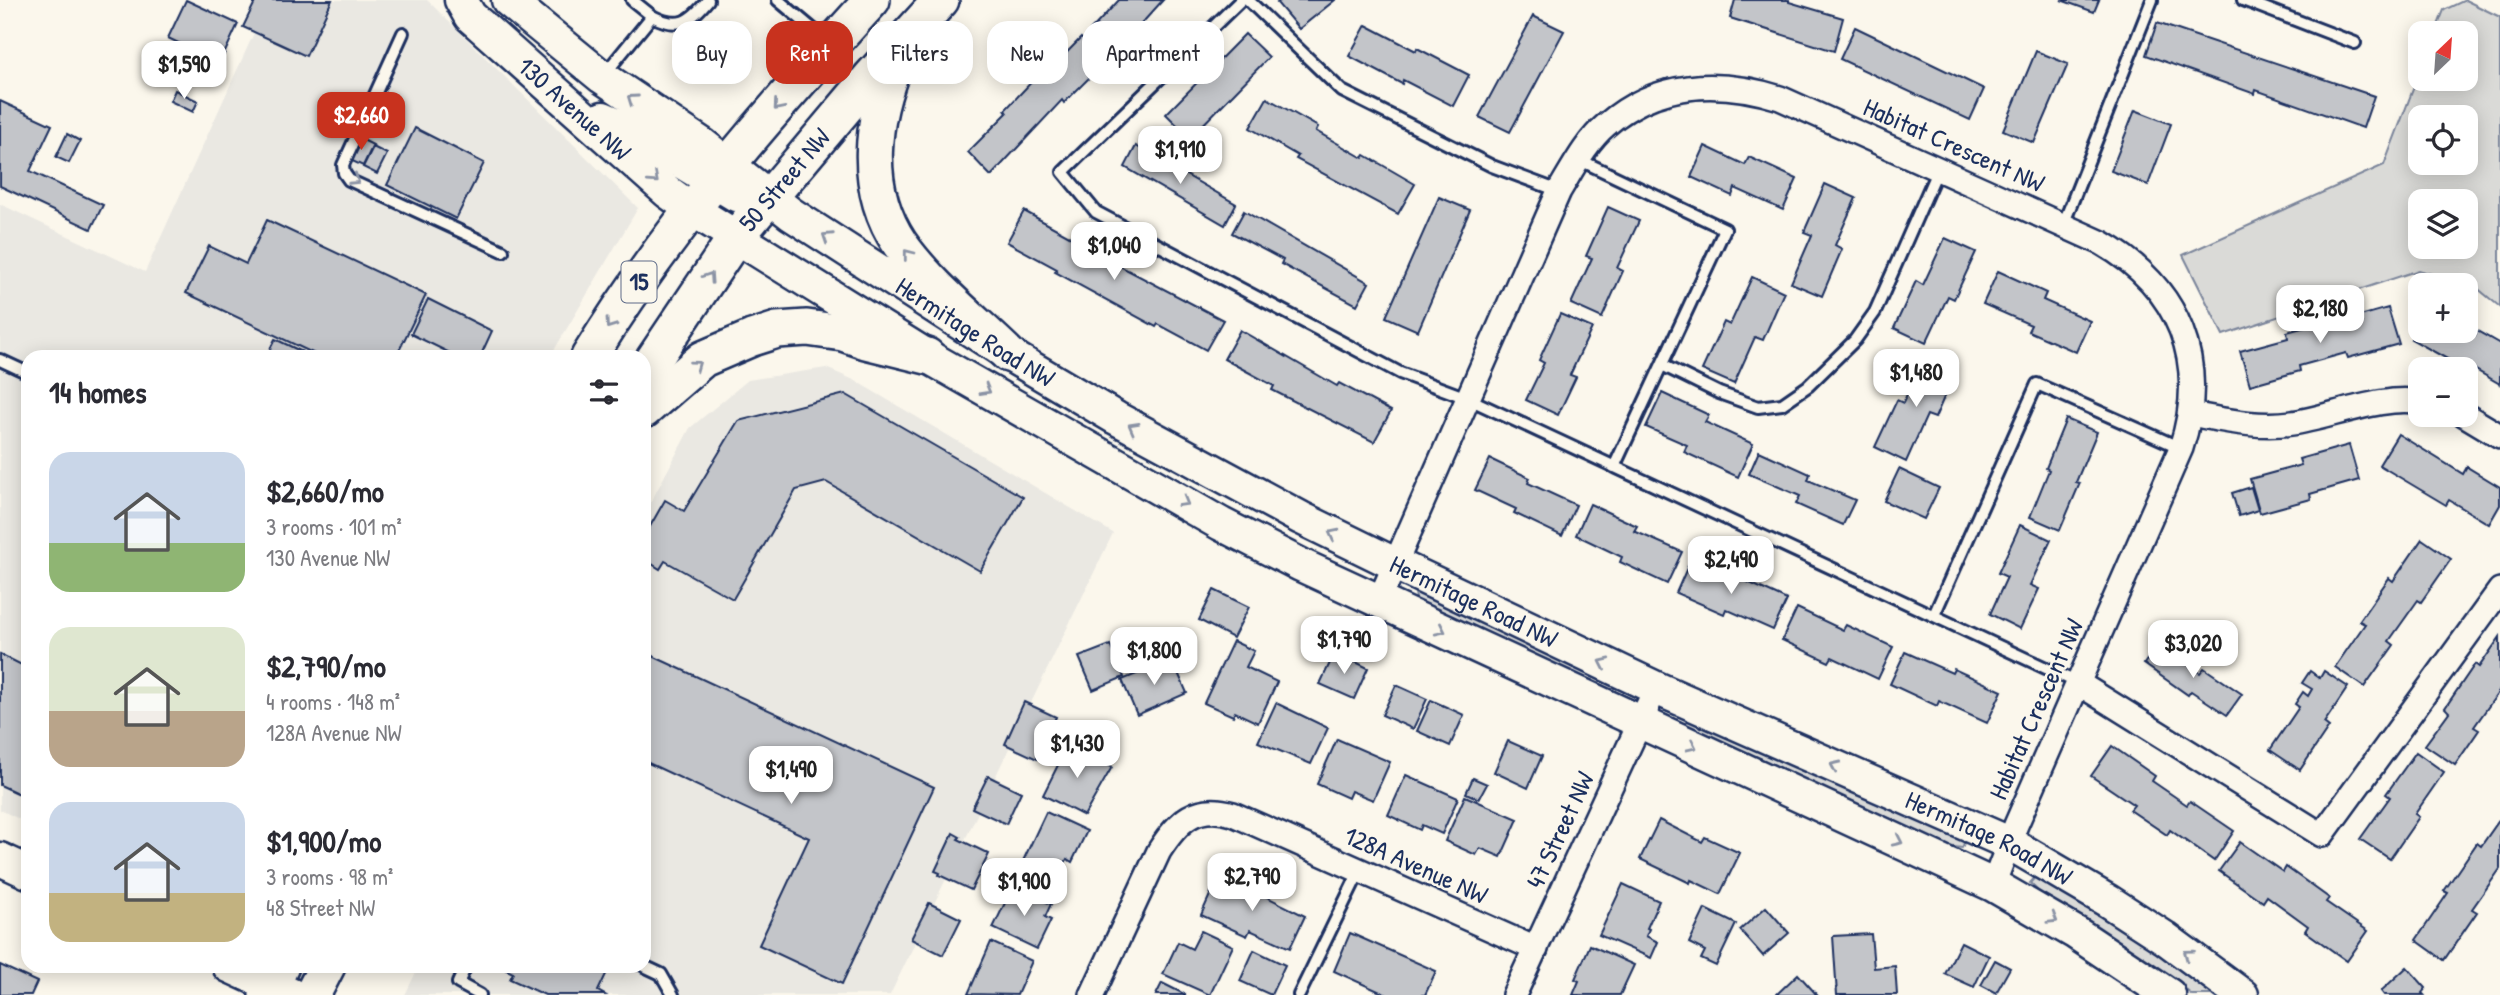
<!DOCTYPE html>
<html lang="en">
<head>
<meta charset="utf-8">
<style>
	body { margin:0; font-family:"Patrick Hand",sans-serif; background:#f2f2f3; color:#2b2b33; height:100vh; display:flex; flex-direction:column; font-size:26px; white-space:nowrap }
	* { box-sizing:border-box; margin:0 }
	p { font-size:23px; color:#7c7c81 }
	.icon { flex:none; width:38px; height:38px; fill:none; stroke:currentColor; stroke-width:2; stroke-linecap:round; stroke-linejoin:round }
	.map { position:relative; flex:1; overflow:hidden }
	.drawer { position:absolute; left:21px; top:350px; width:630px; height:623px; display:flex; flex-direction:column; background:#fff; border-radius:21px; box-shadow:0 4px 18px #0003 }
	.drawer>* { flex:none }
	.top-card { position:absolute; left:672px; top:21px; width:665px; height:63px; display:flex; gap:14px }
	.needle { width:46px; rotate:25deg }
	.controls { position:absolute; left:2408px; top:21px; display:grid; gap:14px }
	.controls a { display:grid; place-items:center; width:70px; height:70px; border-radius:14px; background:#fff; box-shadow:0 4px 18px #0003; font-size:35px }
	.price { position:absolute; translate:-50% -60px; padding:0 16px; border-radius:14px; background:#fff; color:#222; font-size:23px; line-height:46px; filter:drop-shadow(0 2px 4px #0008) }
	.price::after { content:''; position:absolute; left:50%; top:42px; width:21px; height:16px; margin-left:-10px; background:inherit; clip-path:polygon(0 0,100% 0,50% 100%) }
	.price.selected { background:#c8321e; color:#fff }
	ul { padding:0; list-style:none }
	li { display:flex; align-items:center; gap:21px; height:175px; padding:0 28px }
	li span { display:grid; place-items:center; flex:none; width:196px; height:140px; border-radius:21px; color:#555 }
	li>.icon { margin-inline-start:auto }
	span .icon { width:84px; height:84px; fill:#fffc; stroke-width:1 }
	li b { font-size:30px }
	h2 { display:flex; justify-content:space-between; align-items:center; height:84px; padding:0 28px; font-size:30px }
	.tag { padding:0 24px; border-radius:21px; background:#fff; box-shadow:0 4px 18px #0003; font-size:24px; line-height:63px }
	.tag.selected { background:#c8321e; color:#fff }
	.map>svg:first-child { display:block }
	.built { fill:#eae8e2 }
	.green { fill:#dadad7; stroke:#7a849a; stroke-width:2; fill-rule:evenodd }
	.building { fill:#c3c5c9; stroke:#1b2f5e; stroke-width:2 }
	.lines { fill:none; stroke-linecap:round; stroke-linejoin:round }
	.lane-casing { stroke:#1b2f5e; stroke-width:16 }
	.street-casing { stroke:#1b2f5e; stroke-width:28 }
	.secondary-casing { stroke:#1b2f5e; stroke-width:37 }
	.primary-casing { stroke:#1b2f5e; stroke-width:40 }
	.lane { stroke:#fbf7ec; stroke-width:10 }
	.street { stroke:#fbf7ec; stroke-width:23 }
	.secondary { stroke:#fbf7ec; stroke-width:32 }
	.primary { stroke:#fbf7ec; stroke-width:35 }
	.oneway { stroke:#8b93a5 }
	.labels { text-anchor:middle; stroke-width:5; stroke-linejoin:round; paint-order:stroke }
	.shield { fill:#fbf7ec; stroke:#5e6b89; stroke-width:2 }
	.shield-label { font-size:24px; font-weight:bold; fill:#1b2f5e }
	.street-label { font-size:26px; fill:#1b2f5e; stroke:#fbf7ec }
</style>
</head>
<body>
<div class="map">
<svg width="2500" height="995" viewBox="0 0 2500 995">
	<rect width="100%" height="100%" fill="#fbf7ec"/>
	<filter id="ink" filterUnits="userSpaceOnUse"><feTurbulence type="fractalNoise" baseFrequency=".0143" numOctaves="2"/><feDisplacementMap in="SourceGraphic" scale="14" xChannelSelector="R" yChannelSelector="G"/><feConvolveMatrix kernelMatrix="1 2 1 2 8 2 1 2 1" color-interpolation-filters="sRGB"/></filter>
	<g filter="url(#ink)">
		<!-- built -->
		<g class="built">
			<path d="M269,0H427L638,208L550,357H28V823L0,810V204L145,272Z"/>
			<path d="M826,368L854,380L1113,533L890,995H405L419,966H644V515L690,428L748,380Z"/>
		</g>
		<!-- green -->
		<g class="green">
			<path d="M2465,0L2500,17V307L2477,288L2419,270L2223,335L2183,255L2384,165L2420,71V79H2466V33H2435L2444,10ZM2420,117H2466V163H2420ZM2420,201H2466V247H2420Z"/>
			<path d="M1417,590L1598,673L1615,687L1609,696L1427,610L1416,599L1415,592Z"/>
			<path d="M1687,718L1966,838L1962,848L1946,846L1683,730Z"/>
			<path d="M2037,875L2145,942L2219,995H2192L2165,973L2044,897L2030,883Z"/>
		</g>
		<!-- building -->
		<g class="building">
			<path d="M186,0L238,24L220,63L168,38Z"/>
			<path d="M256,0H332L306,56L243,27Z"/>
			<path d="M1119,0H1163L1115,53L1090,31Z"/>
			<path d="M1281,0H1335L1299,29L1277,3Z"/>
			<path d="M1735,0H1789V2L1843,18L1834,51L1730,18Z"/>
			<path d="M2061,0H2099L2094,12Z"/>
			<path d="M1533,16L1564,31L1510,132L1479,117Z"/>
			<path d="M2157,23L2374,96L2363,128L2256,90L2255,94L2146,55Z"/>
			<path d="M1366,25L1416,51L1417,48L1469,75L1453,106L1403,80L1402,84L1349,56Z"/>
			<path d="M1855,27L1984,89L1970,120L1840,59Z"/>
			<path d="M1245,34L1269,57L1190,138L1166,114Z"/>
			<path d="M1081,38L1105,62L1064,103L1062,100L991,176L968,152L1007,113L1005,110L1038,75L1042,78Z"/>
			<path d="M2036,51L2068,64L2034,143L2003,130Z"/>
			<path d="M175,90L198,101L193,112L170,101Z"/>
			<path d="M1267,98L1318,127L1316,131L1363,158L1365,155L1415,184L1398,214L1296,159L1298,156L1250,128Z"/>
			<path d="M0,101L52,125L30,171L103,205L91,229L0,186Z"/>
			<path d="M2135,110L2171,124L2148,185L2111,171Z"/>
			<path d="M415,128L484,163L456,219L387,185Z"/>
			<path d="M67,134L80,141L69,163L56,157Z"/>
			<path d="M359,138L373,145L363,166L348,159Z"/>
			<path d="M1136,146L1236,204L1225,225L1125,167Z"/>
			<path d="M1705,146L1745,165L1749,157L1797,179L1783,210L1735,188L1732,196L1691,177Z"/>
			<path d="M373,147L387,154L377,174L363,167Z"/>
			<path d="M1825,184L1856,198L1835,245L1842,249L1822,296L1791,283L1812,235L1804,232Z"/>
			<path d="M1439,197L1470,210L1418,331L1386,317Z"/>
			<path d="M1608,207L1639,221L1617,268L1623,271L1602,318L1571,304L1592,258L1586,256Z"/>
			<path d="M1024,211L1075,239L1074,242L1223,320L1206,350L1158,324L1156,327L1055,272L1057,269L1007,242Z"/>
			<path d="M1244,211L1369,283L1357,305L1281,264L1283,260L1232,233Z"/>
			<path d="M267,220L426,295L396,357H321L186,293L209,246L246,264Z"/>
			<path d="M1945,238L1976,252L1954,299L1948,296L1926,343L1894,328L1916,281L1923,285Z"/>
			<path d="M1998,271L2046,293L2043,300L2090,321L2076,352L2028,331L2031,325L1983,304Z"/>
			<path d="M1752,277L1784,292L1763,340L1755,337L1734,384L1702,370L1724,322L1730,325Z"/>
			<path d="M428,299L492,331L480,357H458L411,334Z"/>
			<path d="M2388,308L2399,344L2348,358L2346,353L2299,366L2300,371L2250,385L2240,351L2288,338L2287,332L2338,318L2339,322Z"/>
			<path d="M1560,314L1592,328L1570,375L1576,377L1558,415L1526,400L1544,363L1539,360Z"/>
			<path d="M2420,324V331L2466,330L2475,335L2477,331L2500,344V384L2460,361L2458,365L2411,339Z"/>
			<path d="M1240,330L1337,386L1339,383L1391,411L1374,442L1272,390L1274,386L1224,359Z"/>
			<path d="M275,339L313,357H266Z"/>
			<path d="M1925,356L1956,370L1935,418L1927,415L1906,462L1875,447L1897,400L1903,403Z"/>
			<path d="M1662,393L1709,415L1705,422L1753,444L1738,477L1684,452L1687,445L1646,427Z"/>
			<path d="M845,394L1023,497L980,571L826,482L796,490L733,599L665,561L660,569L644,559V537L665,500L684,511L738,421Z"/>
			<path d="M2066,419L2097,432L2076,482L2080,483L2060,530L2030,517L2049,470L2046,468Z"/>
			<path d="M2398,434L2463,474L2467,467L2500,487V505L2489,524L2449,500L2446,505L2379,465Z"/>
			<path d="M2349,445L2359,480L2310,494L2311,499L2260,513L2250,479L2301,465L2299,459Z"/>
			<path d="M1759,451L1810,474L1808,480L1855,500L1843,525L1796,504L1800,496L1749,474Z"/>
			<path d="M1490,459L1530,478L1528,483L1576,505L1562,536L1514,513L1516,509L1475,490Z"/>
			<path d="M1899,469L1939,488L1924,519L1884,501Z"/>
			<path d="M2251,487L2258,510L2239,516L2232,493Z"/>
			<path d="M1590,504L1637,526L1634,531L1682,552L1667,584L1620,562L1622,557L1576,535Z"/>
			<path d="M2020,525L2051,540L2030,585L2039,589L2020,629L1990,614L2007,577L1998,573Z"/>
			<path d="M2422,539L2451,559L2421,602L2418,600L2389,641L2394,645L2364,687L2335,667L2365,624L2359,621L2389,578L2393,581Z"/>
			<path d="M1690,561L1737,583L1739,578L1787,600L1773,630L1726,609L1724,614L1676,593Z"/>
			<path d="M1214,590L1249,607L1233,638L1199,620Z"/>
			<path d="M1797,608L1843,630L1846,625L1893,647L1878,679L1832,657L1829,662L1782,640Z"/>
			<path d="M2500,637V690L2474,727L2479,730L2455,765L2425,745L2449,712L2445,708L2475,664L2479,667Z"/>
			<path d="M1233,641L1254,651L1246,667L1277,682L1258,723L1235,712L1233,716L1204,703Z"/>
			<path d="M2158,644L2200,673L2204,668L2242,694L2227,715L2191,691L2188,695L2144,664Z"/>
			<path d="M1110,645L1124,677L1093,690L1079,657Z"/>
			<path d="M644,652L934,787L842,984L759,945L809,838L644,761Z"/>
			<path d="M1335,652L1368,668L1354,699L1320,684Z"/>
			<path d="M1905,652L1952,673L1954,669L2002,691L1987,723L1939,701L1937,706L1890,684Z"/>
			<path d="M0,654L28,668V798L0,785Z"/>
			<path d="M1172,659L1187,693L1137,715L1122,680Z"/>
			<path d="M2310,671L2320,678L2324,671L2348,687L2324,723L2329,727L2300,770L2270,750L2299,707L2295,704L2303,692L2308,696L2312,689L2302,683Z"/>
			<path d="M1396,685L1427,699L1413,729L1382,715Z"/>
			<path d="M1431,700L1464,715L1450,746L1417,731Z"/>
			<path d="M1024,702L1056,717L1037,759L1005,744Z"/>
			<path d="M1276,703L1328,728L1311,764L1258,742Z"/>
			<path d="M1337,739L1390,762L1373,800L1351,791L1348,798L1317,784Z"/>
			<path d="M1508,741L1542,756L1528,788L1494,772Z"/>
			<path d="M1068,745L1112,767L1084,816L1043,795Z"/>
			<path d="M2112,746L2155,776L2152,781L2187,805L2190,801L2234,831L2214,861L2170,830L2167,835L2130,810L2134,805L2091,776Z"/>
			<path d="M2416,752L2444,772L2415,814L2419,817L2390,859L2360,839L2390,797L2386,794Z"/>
			<path d="M1406,775L1458,798L1442,834L1422,825L1420,830L1388,815Z"/>
			<path d="M988,776L1021,792L1006,824L972,808Z"/>
			<path d="M1473,778L1487,784L1479,799L1466,793Z"/>
			<path d="M1465,796L1518,819L1501,857L1480,848L1476,855L1445,841Z"/>
			<path d="M1046,812L1087,831L1072,862L1067,859L1057,879L1022,863Z"/>
			<path d="M2500,819V869L2472,909L2477,912L2444,960L2416,940L2448,893L2444,891L2477,843L2481,846Z"/>
			<path d="M1659,820L1702,842L1705,837L1740,853L1720,894L1691,880L1690,883L1640,859Z"/>
			<path d="M953,833L960,837L958,839L989,854L971,890L939,875L940,873L935,871Z"/>
			<path d="M2240,842L2283,872L2286,867L2329,898L2326,902L2368,931L2347,961L2305,931L2308,926L2267,896L2263,902L2219,871Z"/>
			<path d="M1218,877L1242,888L1243,885L1305,916L1290,948L1250,930L1247,936L1201,915Z"/>
			<path d="M1623,884L1659,901L1647,928L1649,929L1646,936L1658,942L1651,958L1599,935Z"/>
			<path d="M1013,886L1051,904L1045,917L1051,920L1037,949L993,928Z"/>
			<path d="M929,903L961,919L943,955L911,939Z"/>
			<path d="M1766,907L1789,933L1763,956L1740,930Z"/>
			<path d="M1705,909L1736,924L1716,966L1701,959L1705,951L1689,943Z"/>
			<path d="M1201,931L1233,946L1210,995L1163,974L1178,942L1192,949Z"/>
			<path d="M1350,933L1436,971L1425,995H1387L1334,971Z"/>
			<path d="M1871,934L1874,968L1895,966L1897,995H1837L1833,936Z"/>
			<path d="M991,942L1032,961L1017,995L968,994Z"/>
			<path d="M1961,942L1989,956L1974,987L1945,974Z"/>
			<path d="M1590,945L1634,965L1620,995H1573L1579,981L1575,979Z"/>
			<path d="M1254,950L1285,965L1271,995L1240,981Z"/>
			<path d="M1995,960L2010,968L1996,993L1981,985Z"/>
			<path d="M0,965L37,982L31,995H0Z"/>
			<path d="M499,966H610L598,991L605,995H545L510,979L513,973Z"/>
			<path d="M2407,967L2426,988L2422,993L2424,995H2384L2381,991Z"/>
			<path d="M1798,974L1817,995H1776Z"/>
			<path d="M1162,983L1186,995H1156Z"/>
		</g>
		<g class="lines">
			<!-- lane casing -->
			<g class="lane-casing">
				<g id="lane">
					<path d="M632,0L652,16"/>
					<path d="M778,0L827,41"/>
					<path d="M1241,0L1063,172L1096,212L1400,373L1467,398L2078,683"/>
					<path d="M1248,0L1342,91L1492,166L1559,191"/>
					<path d="M2243,0L2355,43"/>
					<path d="M403,33L343,165L344,173L349,180L503,251"/>
					<path d="M603,76L652,16C679,30 690,22 708,0"/>
					<path d="M1578,159L1725,229L1614,467"/>
					<path d="M2063,225L2152,0"/>
					<path d="M0,360L28,373"/>
					<path d="M1662,365L1719,393L1758,407L1782,404L1808,386L1855,340L1875,312L1938,169"/>
					<path d="M1934,615L2037,384L2181,448"/>
					<path d="M466,966L458,983L480,995"/>
					<path d="M644,966L661,974L673,995"/>
					<path d="M1299,995L1360,870"/>
				</g>
			</g>
			<!-- street casing -->
			<g class="street-casing">
				<g id="street">
					<path d="M2190,414C2224,420 2257,428 2292,423C2328,418 2386,394 2420,402"/>
					<path d="M2465,415L2500,436"/>
					<path d="M1379,601L1559,191C1573,168 1586,142 1606,125C1656,81 1719,79 1780,98L2102,243C2180,288 2209,362 2181,448L2016,825L1993,885"/>
					<path d="M2078,683L2322,835L2500,590"/>
					<path d="M1092,995L1159,851C1178,821 1196,803 1233,814L1536,949"/>
					<path d="M1514,995L1656,688"/>
				</g>
			</g>
			<!-- secondary casing -->
			<g class="secondary-casing">
				<g id="secondary">
					<path id="s1" d="M461,0L470,16L668,192L693,210L927,356L1221,524L1301,565L1993,885L2076,933L2169,995"/>
					<path id="s2" d="M508,0L602,77L702,144L791,214L1008,354L1116,418L1301,518L1395,564L1656,688L2009,843L2108,901L2165,938L2242,995"/>
					<path d="M603,118L622,126L736,195"/>
					<path d="M0,859L28,872"/>
					<path d="M229,966L292,995"/>
				</g>
			</g>
			<!-- primary casing -->
			<g class="primary-casing">
				<g id="primary">
					<path d="M896,60C871,119 862,187 900,244C928,284 973,320 1008,354"/>
					<path d="M589,357C668,228 770,112 872,0"/>
					<path id="s3" d="M644,374L736,237L871,77L941,0"/>
					<path d="M644,410L703,359L752,338L777,330L807,328L843,333L866,341L927,356"/>
					<path d="M267,995L281,966"/>
					<path d="M312,995L327,966"/>
				</g>
			</g>
			<!-- lane -->
			<use href="#lane" class="lane"/>
			<!-- street -->
			<use href="#street" class="street"/>
			<!-- secondary -->
			<use href="#secondary" class="secondary"/>
			<!-- primary -->
			<use href="#primary" class="primary"/>
		</g>
		<!-- one-way arrows -->
		<defs><path id="oneway-chevron" d="M-2-3.5L2.5 0L-2 3.5" fill="none" stroke-width="1.6" stroke-linecap="round" stroke-linejoin="round" transform="scale(1.75)"/></defs>
		<g class="oneway">
			<use href="#oneway-chevron" transform="translate(632 99) rotate(-145)"/>
			<use href="#oneway-chevron" transform="translate(778 106) rotate(131)"/>
			<use href="#oneway-chevron" transform="translate(654 179) rotate(42)"/>
			<use href="#oneway-chevron" transform="translate(355 180) rotate(33)"/>
			<use href="#oneway-chevron" transform="translate(827 237) rotate(-147)"/>
			<use href="#oneway-chevron" transform="translate(908 254) rotate(-128)"/>
			<use href="#oneway-chevron" transform="translate(709 277) rotate(-56)"/>
			<use href="#oneway-chevron" transform="translate(610 324) rotate(125)"/>
			<use href="#oneway-chevron" transform="translate(696 365) rotate(-36)"/>
			<use href="#oneway-chevron" transform="translate(986 390) rotate(30)"/>
			<use href="#oneway-chevron" transform="translate(1133 427) rotate(-151)"/>
			<use href="#oneway-chevron" transform="translate(1184 502) rotate(30)"/>
			<use href="#oneway-chevron" transform="translate(1333 534) rotate(-153)"/>
			<use href="#oneway-chevron" transform="translate(1441 630) rotate(25)"/>
			<use href="#oneway-chevron" transform="translate(1604 663) rotate(-155)"/>
			<use href="#oneway-chevron" transform="translate(1692 746) rotate(25)"/>
			<use href="#oneway-chevron" transform="translate(1835 766) rotate(-156)"/>
			<use href="#oneway-chevron" transform="translate(1898 841) rotate(25)"/>
			<use href="#oneway-chevron" transform="translate(2053 919) rotate(31)"/>
			<use href="#oneway-chevron" transform="translate(2188 954) rotate(-144)"/>
		</g>
	</g>
	<g class="labels">
		<!-- shield labels -->
		<rect class="shield" x="621.5" y="261.5" width="35" height="41" rx="5"/>
		<g class="shield-label">
			<text x="639" y="290">15</text>
		</g>
		<!-- street labels -->
		<g class="street-label">
			<text dy="9" stroke="none"><textPath href="#s1" startOffset="158">130 Avenue NW</textPath></text>
			<text transform="translate(1954 145) rotate(24)" y="9">Habitat Crescent NW</text>
			<text dy="9" stroke="none"><textPath href="#s3" startOffset="240">50 Street NW</textPath></text>
			<text dy="9" stroke="none"><textPath href="#s2" startOffset="574">Hermitage Road NW</textPath></text>
			<text dy="9" stroke="none"><textPath href="#s2" startOffset="1141">Hermitage Road NW</textPath></text>
			<text transform="translate(2036 709) rotate(-66)" y="9">Habitat Crescent NW</text>
			<text transform="translate(1560 830) rotate(-65)" y="9">47 Street NW</text>
			<text dy="9" stroke="none"><textPath href="#s2" startOffset="1708">Hermitage Road NW</textPath></text>
			<text transform="translate(1416 865) rotate(24)" y="9">128A Avenue NW</text>
		</g>
	</g>
</svg>
<div class="controls">
<a><svg class="needle" viewBox="-14 -14 28 28"><path d="M0-13l5 13h-10z" fill="#e53935"/><path d="M0 13l5-13h-10z" fill="#7c7c81"/></svg></a>
<a><svg class="icon" aria-label="locate" viewBox="0 0 24 24"><circle cx="12" cy="12" r="6"/><path d="M12 2v4M12 18v4M2 12h4M18 12h4"/></svg></a>
<a><svg class="icon" aria-label="layers" viewBox="0 0 24 24"><path d="M12 4l9 5-9 5-9-5zM3 14l9 5 9-5"/></svg></a>
<a>+</a>
<a>−</a>
</div>
<b class="price" style="left:184px;top:101px">$1,590</b>
<b class="price selected" style="left:361px;top:152px">$2,660</b>
<b class="price" style="left:1180px;top:186px">$1,910</b>
<b class="price" style="left:1114px;top:282px">$1,040</b>
<b class="price" style="left:2320px;top:345px">$2,180</b>
<b class="price" style="left:1916px;top:409px">$1,480</b>
<b class="price" style="left:1731px;top:596px">$2,490</b>
<b class="price" style="left:1344px;top:676px">$1,790</b>
<b class="price" style="left:2193px;top:680px">$3,020</b>
<b class="price" style="left:1154px;top:687px">$1,800</b>
<b class="price" style="left:1077px;top:780px">$1,430</b>
<b class="price" style="left:791px;top:806px">$1,490</b>
<b class="price" style="left:1252px;top:913px">$2,790</b>
<b class="price" style="left:1024px;top:918px">$1,900</b>
<div class="top-card">
<a class="tag">Buy</a>
<a class="tag selected">Rent</a>
<a class="tag">Filters</a>
<a class="tag">New</a>
<a class="tag">Apartment</a>
</div>
<section class="drawer">
<h2>14 homes<svg class="icon" aria-label="filters" viewBox="0 0 24 24"><path d="M4 7h16M4 17h16"/><circle cx="9" cy="7" r="2"/><circle cx="15" cy="17" r="2"/></svg></h2>
<ul>
<li><span style="background:linear-gradient(#c9d6e8 65%,#8fb573 0)"><svg class="icon" aria-label="home" viewBox="0 0 24 24"><path d="M3 11l9-7 9 7M6 9v11h12V9"/></svg></span><div><b>$2,660/mo</b><p>3 rooms · 101 m²</p><p>130 Avenue NW</p></div></li>
<li><span style="background:linear-gradient(#dfe7d0 60%,#b9a48a 0)"><svg class="icon" aria-label="home" viewBox="0 0 24 24"><path d="M3 11l9-7 9 7M6 9v11h12V9"/></svg></span><div><b>$2,790/mo</b><p>4 rooms · 148 m²</p><p>128A Avenue NW</p></div></li>
<li><span style="background:linear-gradient(#c9d6e8 65%,#c2b280 0)"><svg class="icon" aria-label="home" viewBox="0 0 24 24"><path d="M3 11l9-7 9 7M6 9v11h12V9"/></svg></span><div><b>$1,900/mo</b><p>3 rooms · 98 m²</p><p>48 Street NW</p></div></li>
</ul>
</section>
</div>
</body>
</html>
